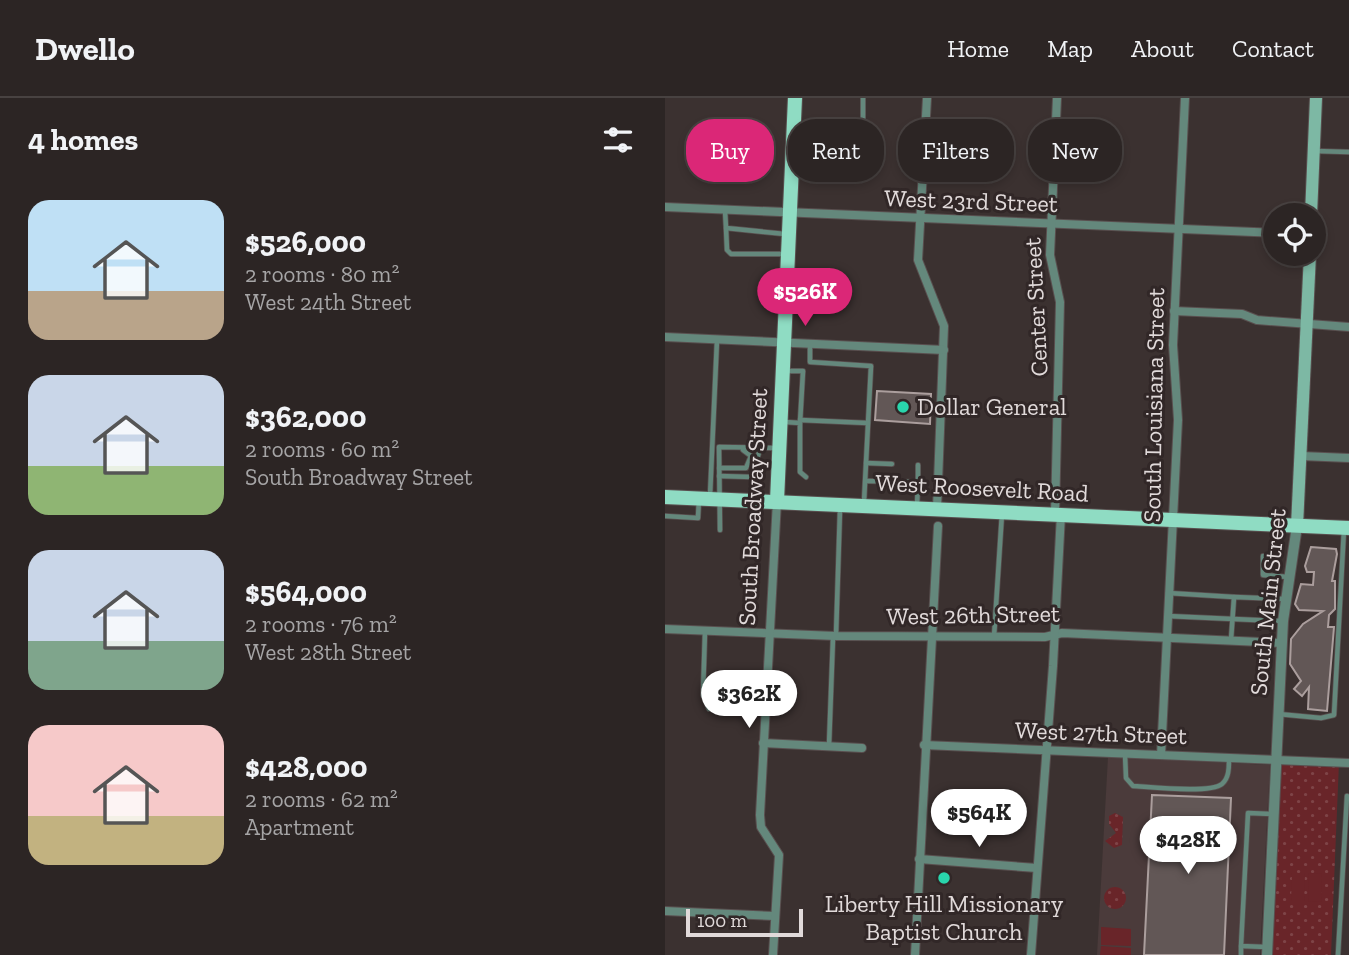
<!DOCTYPE html>
<html lang="en">
<head>
<meta charset="utf-8">
<style>
	body { margin:0; font-family:"Zilla Slab",serif; background:#383131; color:#f1f3f6; height:100vh; display:flex; flex-direction:column; font-size:26px; white-space:nowrap }
	* { box-sizing:border-box; margin:0 }
	p { font-size:23px; color:#a6a5a6 }
	.icon { flex:none; width:38px; height:38px; fill:none; stroke:currentColor; stroke-width:2; stroke-linecap:round; stroke-linejoin:round }
	.map { position:relative; flex:1; overflow:hidden }
	.panel { display:flex; flex-direction:column; background:#2c2524; width:665px }
	.panel>* { flex:none }
	.banner { position:absolute; left:21px; top:21px; width:556px; height:63px; display:flex; gap:14px }
	.tools { position:absolute; left:598px; top:105px; display:grid; gap:14px }
	.tools a { display:grid; place-items:center; width:63px; height:63px; border-radius:50%; background:#2c2524; box-shadow:0 4px 10px #0003,0 0 0 2px #484241; font-size:35px }
	.scale { position:absolute; left:21px; bottom:18px; width:117px; box-sizing:border-box; padding-left:7px; border:4px solid #e1dada; border-top:0; font-size:19px; line-height:24px; white-space:nowrap; color:#e1dada; -webkit-text-stroke:5px #312727; paint-order:stroke }
	.price { position:absolute; translate:-50% -60px; padding:0 16px; border-radius:24px; background:#fff; color:#222; font-size:23px; line-height:46px; filter:drop-shadow(0 2px 4px #0008) }
	.price::after { content:''; position:absolute; left:50%; top:42px; width:21px; height:16px; margin-left:-10px; background:inherit; clip-path:polygon(0 0,100% 0,50% 100%) }
	.price.active { background:#db2777; color:#fff }
	ul { padding:0; list-style:none }
	li { display:flex; align-items:center; gap:21px; height:175px; padding:0 28px }
	li span { display:grid; place-items:center; flex:none; width:196px; height:140px; border-radius:21px; color:#555 }
	li>.icon { margin-inline-start:auto }
	span .icon { width:84px; height:84px; fill:#fffc; stroke-width:1 }
	li b { font-size:30px }
	h2 { display:flex; justify-content:space-between; align-items:center; height:84px; padding:0 28px; font-size:30px }
	.chip { padding:0 24px; border-radius:28px; background:#2c2524; box-shadow:0 4px 10px #0003,0 0 0 2px #484241; font-size:24px; line-height:63px }
	.chip.active { background:#db2777; color:#fff }
	header { display:flex; align-items:center; gap:42px; box-sizing:border-box; height:98px; padding:0 35px; background:#2c2524; border-bottom:2px solid #484241 }
	header strong { font-size:33px }
	nav { display:flex; gap:38px; margin-inline-start:auto; font-size:24px }
	main { display:flex; flex:1; min-height:0 }
	.map>svg:first-child { display:block }
	.built { fill:#4b3b3b }
	.park { fill:url(#park-dots) }
	.garden { fill:#692529 }
	.building { fill:#625756; stroke:#ab9e9d; stroke-width:2 }
	.lines { fill:none; stroke-linecap:round; stroke-linejoin:round }
	.service-casing { stroke:#594f4f; stroke-width:6 }
	.minor-casing { stroke:#594f4f; stroke-width:10 }
	.tertiary-casing { stroke:#594f4f; stroke-width:12 }
	.secondary-casing { stroke:#594f4f; stroke-width:14 }
	.primary-casing { stroke:#594f4f; stroke-width:16 }
	.service { stroke:#64887c; stroke-width:4.5 }
	.minor { stroke:#64887c; stroke-width:8 }
	.tertiary { stroke:#64887c; stroke-width:10 }
	.secondary { stroke:#7db8a4; stroke-width:12 }
	.primary { stroke:#8fdcc3; stroke-width:14 }
	.poi-dot { fill:#29d5ac; stroke:#312727; stroke-width:2.5 }
	.labels { text-anchor:middle; stroke-width:6; stroke-linejoin:round; paint-order:stroke }
	.street-label { font-size:24px; fill:#e1dada; stroke:#312727 }
	.poi-label { font-size:24px; fill:#e1dada; stroke:#312727; text-anchor:start }
</style>
</head>
<body>
<header>
<strong>Dwello</strong>
<nav><a>Home</a><a>Map</a><a>About</a><a>Contact</a></nav>
</header>
<main>
<section class="panel">
<h2>4 homes<svg class="icon" aria-label="filters" viewBox="0 0 24 24"><path d="M4 7h16M4 17h16"/><circle cx="9" cy="7" r="2"/><circle cx="15" cy="17" r="2"/></svg></h2>
<ul>
<li><span style="background:linear-gradient(#bfe0f5 65%,#b9a48a 0)"><svg class="icon" aria-label="home" viewBox="0 0 24 24"><path d="M3 11l9-7 9 7M6 9v11h12V9"/></svg></span><div><b>$526,000</b><p>2 rooms · 80 m²</p><p>West 24th Street</p></div></li>
<li><span style="background:linear-gradient(#c9d6e8 65%,#8fb573 0)"><svg class="icon" aria-label="home" viewBox="0 0 24 24"><path d="M3 11l9-7 9 7M6 9v11h12V9"/></svg></span><div><b>$362,000</b><p>2 rooms · 60 m²</p><p>South Broadway Street</p></div></li>
<li><span style="background:linear-gradient(#c9d6e8 65%,#7fa58c 0)"><svg class="icon" aria-label="home" viewBox="0 0 24 24"><path d="M3 11l9-7 9 7M6 9v11h12V9"/></svg></span><div><b>$564,000</b><p>2 rooms · 76 m²</p><p>West 28th Street</p></div></li>
<li><span style="background:linear-gradient(#f6c9c9 65%,#c2b280 0)"><svg class="icon" aria-label="home" viewBox="0 0 24 24"><path d="M3 11l9-7 9 7M6 9v11h12V9"/></svg></span><div><b>$428,000</b><p>2 rooms · 62 m²</p><p>Apartment</p></div></li>
</ul>
</section>
<div class="map">
<svg width="684" height="857" viewBox="0 0 684 857">
	<defs>
		<pattern id="park-dots" width="8" height="8" patternUnits="userSpaceOnUse" patternTransform="scale(1.75)"><rect width="8" height="8" fill="#692529"/><path d="M2 2h.1M6 6h.1" fill="none" stroke="#7e4447" stroke-width="1.8" stroke-linecap="round"/></pattern>
	</defs>
	<rect width="100%" height="100%" fill="#3b3130"/>
	<!-- built -->
	<path class="built" d="M443,659L605,667L595,857H432Z"/>
	<!-- park -->
	<g class="park">
		<path d="M611,662L674,664L666,857H602Z"/>
		<path d="M450,715L458,719L457,747L449,750L440,743L451,735L444,726V718Z"/>
		<circle cx="450" cy="800" r="11"/>
	</g>
	<!-- garden -->
	<g class="garden">
		<path d="M627,775H640L639,803H626Z"/>
		<path d="M644,775L657,776L656,804L643,803Z"/>
		<path d="M436,829L466,831V848L436,847Z"/>
		<path d="M436,848L466,850V857H435Z"/>
	</g>
	<!-- building -->
	<g class="building">
		<path d="M212,293L266,296L265,326L210,322Z"/>
		<path d="M646,449L671,451L672,456L667,483H670V511L664,517L663,529H669L662,613L643,611L644,589L637,598L629,591L636,583L625,566L626,541L638,526L658,513L634,512L630,506L636,486L648,487L649,474H642L640,468Z"/>
		<path d="M487,697L566,700L559,857H479Z"/>
	</g>
	<g class="lines">
		<!-- service casing -->
		<g class="service-casing">
			<g id="service">
				<path d="M650,53L684,54"/>
				<path d="M198,60V0"/>
				<path d="M60,112L61,130L120,136"/>
				<path d="M61,130L62,152L66,156H122"/>
				<path d="M145,246V264L206,268L199,404"/>
				<path d="M121,273H138L135,325"/>
				<path d="M135,322L203,325"/>
				<path d="M120,324L135,325V374L141,379"/>
				<path d="M201,365L227,366"/>
				<path d="M54,370H81L86,358L78,352"/>
				<path d="M54,378L87,379L95,351"/>
				<path d="M201,383L253,384L252,408"/>
				<path d="M253,384V367"/>
				<path d="M45,398L52,242"/>
				<path d="M0,418L33,420L34,401"/>
				<path d="M55,432L54,349L110,350"/>
				<path d="M598,458V477L623,479"/>
				<path d="M503,495L569,499"/>
				<path d="M502,518L615,523"/>
				<path d="M40,533L38,597L44,611"/>
				<path d="M171,538L175,411"/>
				<path d="M329,539L337,415"/>
				<path d="M566,542L569,499L620,501"/>
				<path d="M613,616L656,620L669,617L679,431"/>
				<path d="M164,648L168,539"/>
				<path d="M460,656L461,680L468,688C485,689 545,696 557,686C564,680 564,670 564,661"/>
				<path d="M601,849L576,848L583,715L609,716"/>
				<path d="M576,857V848"/>
				<path d="M673,857L682,698"/>
			</g>
		</g>
		<!-- minor casing -->
		<g class="minor-casing">
			<g id="minor">
				<path d="M262,0L253,162L279,228L272,410"/>
				<path d="M0,109L611,135"/>
				<path d="M509,213L577,216L592,222L684,229"/>
				<path d="M0,239L279,252"/>
				<path d="M636,358L684,360"/>
				<path d="M390,416L395,204L385,157L392,0"/>
				<path d="M0,531L171,538L380,539L397,535L617,545"/>
				<path d="M98,645L197,650"/>
				<path d="M259,647L684,665"/>
				<path d="M496,657L513,322L508,247L520,0"/>
				<path d="M254,761L372,770"/>
				<path d="M0,813L110,818"/>
				<path d="M108,857L114,757L96,729L95,717L112,403"/>
				<path d="M250,857L273,428"/>
				<path d="M366,857L388,568L396,416"/>
			</g>
		</g>
		<!-- tertiary casing -->
		<g class="tertiary-casing">
			<path id="tertiary" d="M602,857L618,523L632,428"/>
		</g>
		<!-- secondary casing -->
		<g class="secondary-casing">
			<g id="secondary">
				<path d="M646,117L651,0"/>
				<path d="M632,428L645,156"/>
			</g>
		</g>
		<!-- primary casing -->
		<g class="primary-casing">
			<g id="primary">
				<path d="M0,399L684,430"/>
				<path d="M112,403L130,0"/>
			</g>
		</g>
		<!-- service -->
		<use href="#service" class="service"/>
		<!-- minor -->
		<use href="#minor" class="minor"/>
		<!-- tertiary -->
		<use href="#tertiary" class="tertiary"/>
		<!-- secondary -->
		<use href="#secondary" class="secondary"/>
		<!-- primary -->
		<use href="#primary" class="primary"/>
	</g>
	<!-- markers -->
	<g class="poi-dot">
		<circle cx="238" cy="309" r="7"/>
		<circle cx="279" cy="780" r="7"/>
	</g>
	<g class="labels">
		<!-- street labels -->
		<g class="street-label">
			<text transform="translate(306 103) rotate(2)" y="8">West 23rd Street</text>
			<text transform="translate(371 209) rotate(-93)" y="8">Center Street</text>
			<text transform="translate(489 307) rotate(-89)" y="8">South Louisiana Street</text>
			<text transform="translate(317 390) rotate(3)" y="8">West Roosevelt Road</text>
			<text transform="translate(88 409) rotate(-87)" y="8">South Broadway Street</text>
			<text transform="translate(603 504) rotate(-84)" y="8">South Main Street</text>
			<text transform="translate(308 517) rotate(-1)" y="8">West 26th Street</text>
			<text transform="translate(436 635) rotate(2)" y="8">West 27th Street</text>
		</g>
		<!-- poi labels -->
		<g class="poi-label">
			<text x="252" y="317">Dollar General</text>
			<text x="279" y="814" text-anchor="middle">Liberty Hill Missionary<tspan x="279" dy="28">Baptist Church</tspan></text>
		</g>
	</g>
</svg>
<div class="tools">
<a><svg class="icon" aria-label="locate" viewBox="0 0 24 24"><circle cx="12" cy="12" r="6"/><path d="M12 2v4M12 18v4M2 12h4M18 12h4"/></svg></a>
</div>
<div class="scale">100 m</div>
<b class="price active" style="left:140px;top:230px">$526K</b>
<b class="price" style="left:84px;top:632px">$362K</b>
<b class="price" style="left:314px;top:751px">$564K</b>
<b class="price" style="left:523px;top:778px">$428K</b>
<div class="banner">
<a class="chip active">Buy</a>
<a class="chip">Rent</a>
<a class="chip">Filters</a>
<a class="chip">New</a>
</div>
</div>
</main>
</body>
</html>
